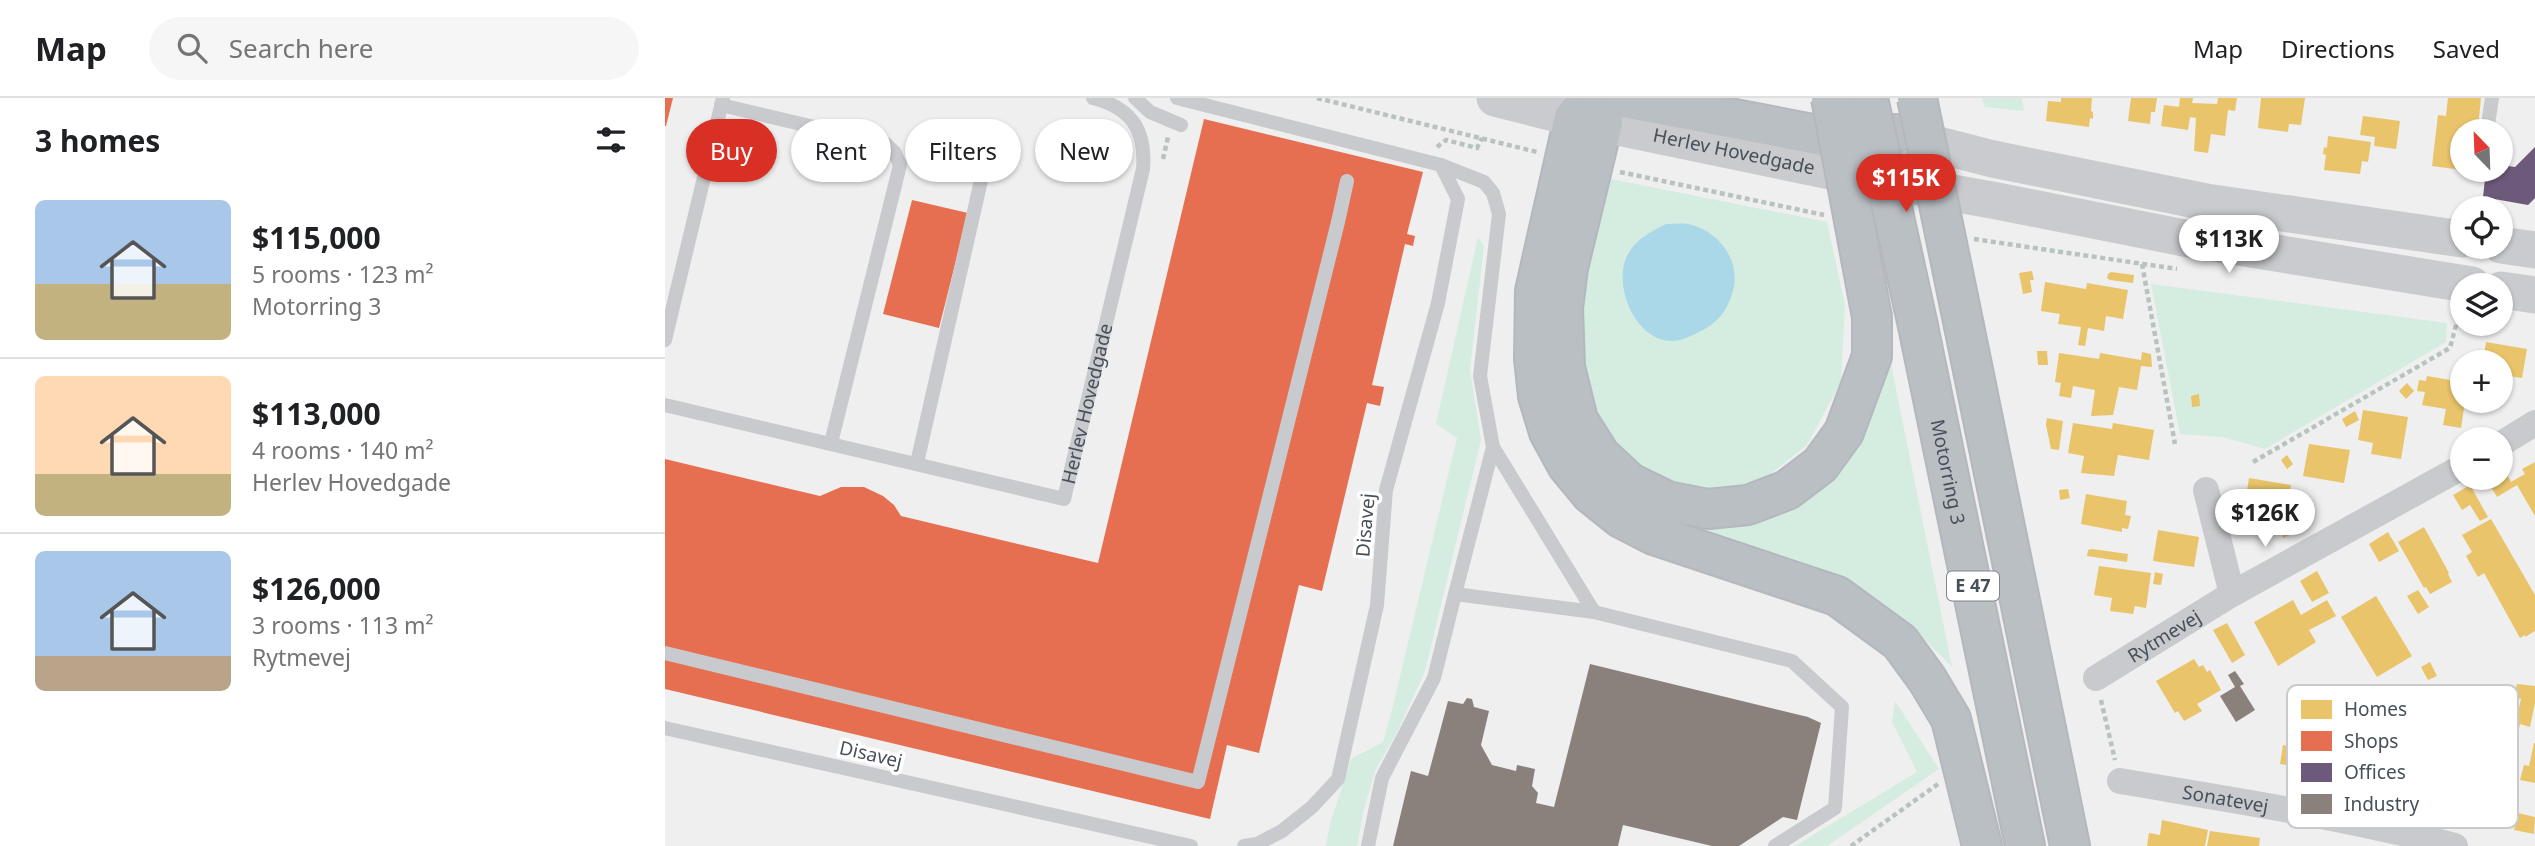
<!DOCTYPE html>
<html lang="en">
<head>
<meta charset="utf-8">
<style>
	body { margin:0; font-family:"Noto Sans",sans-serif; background:#f6f6f6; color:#202124; height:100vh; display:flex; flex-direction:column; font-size:26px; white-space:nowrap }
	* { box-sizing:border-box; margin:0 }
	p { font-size:23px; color:#757577 }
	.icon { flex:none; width:38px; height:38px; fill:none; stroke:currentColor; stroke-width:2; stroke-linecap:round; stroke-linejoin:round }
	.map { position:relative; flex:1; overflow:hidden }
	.drawer { display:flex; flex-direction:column; background:#fff; width:665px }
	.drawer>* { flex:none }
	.hud { position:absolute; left:21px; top:21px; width:665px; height:63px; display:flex; gap:14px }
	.needle { width:46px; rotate:337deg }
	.fabs { position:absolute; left:1785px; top:21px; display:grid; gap:14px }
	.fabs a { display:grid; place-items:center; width:63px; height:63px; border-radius:50%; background:#fff; box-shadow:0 2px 5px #0004; font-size:35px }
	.price { position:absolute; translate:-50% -60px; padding:0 16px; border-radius:24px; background:#fff; color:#222; font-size:23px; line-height:46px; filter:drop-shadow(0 2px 4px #0008) }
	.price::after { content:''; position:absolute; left:50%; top:42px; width:21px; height:16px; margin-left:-10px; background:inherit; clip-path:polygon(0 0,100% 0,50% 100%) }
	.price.active { background:#d93025; color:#fff }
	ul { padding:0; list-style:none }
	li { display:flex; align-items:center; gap:21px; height:175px; padding:0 35px }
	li+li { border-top:2px solid #e0e0e0 }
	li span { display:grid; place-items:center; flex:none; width:196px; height:140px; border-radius:10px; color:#555 }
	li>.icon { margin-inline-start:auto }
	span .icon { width:84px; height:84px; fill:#fffc; stroke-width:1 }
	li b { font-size:30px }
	h2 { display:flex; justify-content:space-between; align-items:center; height:84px; padding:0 35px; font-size:30px }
	.chip { padding:0 24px; border-radius:32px; background:#fff; box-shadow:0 2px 5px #0004; font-size:24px; line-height:63px }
	.chip.active { background:#d93025; color:#fff }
	header { display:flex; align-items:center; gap:42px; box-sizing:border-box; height:98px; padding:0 35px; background:#fff; border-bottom:2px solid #e0e0e0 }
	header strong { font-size:33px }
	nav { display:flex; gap:38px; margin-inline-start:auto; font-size:24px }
	.search { width:490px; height:63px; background:#f6f6f6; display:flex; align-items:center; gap:18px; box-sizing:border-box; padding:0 24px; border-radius:38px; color:#757577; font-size:26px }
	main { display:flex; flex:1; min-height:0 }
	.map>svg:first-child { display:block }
	.green { fill:#d4ede0 }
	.water { fill:#abd8e9 }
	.homes { fill:#e9c46a }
	.shops { fill:#e76f51 }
	.offices { fill:#6d597a }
	.industry { fill:#8a817c }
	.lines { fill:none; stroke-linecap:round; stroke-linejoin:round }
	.motorway-casing { stroke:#b4b8be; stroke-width:42 }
	.path { stroke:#b8c2bf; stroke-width:4.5; stroke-dasharray:5 3.5; stroke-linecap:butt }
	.service { stroke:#c9cacd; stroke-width:14 }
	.minor { stroke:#c9cacd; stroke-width:26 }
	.secondary { stroke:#cacbce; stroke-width:37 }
	.motorway { stroke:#babfc4; stroke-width:38 }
	.motorway-bridge-casing { stroke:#b4b8be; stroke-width:42; stroke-linecap:butt }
	.motorway-bridge { stroke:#babfc4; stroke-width:38 }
	.labels { text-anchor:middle; stroke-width:7; stroke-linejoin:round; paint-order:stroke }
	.shield { fill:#fff; stroke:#7e848c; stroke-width:2 }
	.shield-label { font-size:18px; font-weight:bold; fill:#47505a }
	.street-label { font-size:19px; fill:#47505a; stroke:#fff }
	.key { fill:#fff; stroke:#c8cace; stroke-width:2 }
	.key-label { font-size:19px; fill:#47505a }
</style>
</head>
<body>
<header>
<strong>Map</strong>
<div class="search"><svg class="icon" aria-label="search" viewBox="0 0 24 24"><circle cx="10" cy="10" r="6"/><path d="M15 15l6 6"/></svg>Search here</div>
<nav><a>Map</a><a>Directions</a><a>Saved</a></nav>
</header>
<main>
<section class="drawer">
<h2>3 homes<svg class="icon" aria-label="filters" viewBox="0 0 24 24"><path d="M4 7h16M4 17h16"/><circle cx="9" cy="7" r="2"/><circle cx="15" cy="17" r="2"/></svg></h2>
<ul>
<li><span style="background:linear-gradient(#a9c7e8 60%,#c2b280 0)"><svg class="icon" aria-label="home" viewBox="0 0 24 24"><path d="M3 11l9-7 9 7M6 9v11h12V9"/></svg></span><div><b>$115,000</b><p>5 rooms · 123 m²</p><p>Motorring 3</p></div></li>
<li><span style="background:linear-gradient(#ffd9b3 70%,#c2b280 0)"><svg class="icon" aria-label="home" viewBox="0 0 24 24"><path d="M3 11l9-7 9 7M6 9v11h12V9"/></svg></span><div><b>$113,000</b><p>4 rooms · 140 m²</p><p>Herlev Hovedgade</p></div></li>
<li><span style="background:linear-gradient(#a9c7e8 75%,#b9a48a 0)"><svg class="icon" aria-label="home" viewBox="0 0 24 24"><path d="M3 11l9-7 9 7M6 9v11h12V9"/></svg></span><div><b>$126,000</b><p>3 rooms · 113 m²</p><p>Rytmevej</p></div></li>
</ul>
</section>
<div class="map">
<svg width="1870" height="748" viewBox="0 0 1870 748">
	<rect width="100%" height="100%" fill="#efefef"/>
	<!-- green -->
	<g class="green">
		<path d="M1317,0H1357L1359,13L1320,9Z"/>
		<path d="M936,79L1162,124L1180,207L1176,284L1142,347L1097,383L1050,395L1001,388L946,351L916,288L911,226Z"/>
		<path d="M813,139L819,148L805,272L816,342L760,573L732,634L710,673L698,715L692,748H661L665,726L686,661L718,644L727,612L792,340L771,326Z"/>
		<path d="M1486,186L1782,225L1781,244L1600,351L1557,339L1515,336Z"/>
		<path d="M1225,261L1287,569L1242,524L1187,486L985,418L1055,430L1132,406Z"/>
		<path d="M1230,603L1274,671L1162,748H1130L1252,674L1227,624Z"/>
	</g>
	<!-- water -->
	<path class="water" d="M1001,126C1008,126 1016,125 1023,126C1051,132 1074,158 1069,188C1065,208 1055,224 1036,233C1026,238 1017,243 1006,243C970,242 949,189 961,160C969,142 985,134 1001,126Z"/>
	<!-- homes -->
	<g class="homes">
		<path d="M1396,0H1427L1426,13L1428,14V21L1425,20L1424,29L1381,23L1383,3L1396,4Z"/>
		<path d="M1466,0H1492L1490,14H1486L1485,26L1463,23Z"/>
		<path d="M1515,0H1528L1527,5L1552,6L1553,0H1572L1570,13L1563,12L1560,38L1546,36L1543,55L1529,53L1531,20L1525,19L1523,32L1496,28L1499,7L1514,9Z"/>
		<path d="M1596,0H1640L1636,27L1624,26L1623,34L1593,30Z"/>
		<path d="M1783,0H1816L1813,30L1805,29V33H1797V72L1767,68L1773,17L1781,18Z"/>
		<path d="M1698,18L1735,23L1731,51L1709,48L1710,39L1695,37Z"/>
		<path d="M1663,38L1706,44L1703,64L1697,63L1695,76L1659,72L1661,57L1658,56L1659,49L1662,50Z"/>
		<path d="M1367,173L1369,182H1365L1367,194L1358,196L1354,175Z"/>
		<path d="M1446,174L1469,177L1468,185L1445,182L1442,180L1443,176Z"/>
		<path d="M1380,184L1421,191L1422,185L1463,192L1458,221L1441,218L1439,233L1423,230L1420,248L1413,247L1416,229L1393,226L1395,216L1376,213Z"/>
		<path d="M1821,244L1862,251L1857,280L1836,277V264H1818Z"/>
		<path d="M1372,253H1382L1383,267H1373Z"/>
		<path d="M1477,254L1486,256L1487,269L1476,268L1472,292L1454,289L1448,317L1426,318L1430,292L1408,288L1406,300L1394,298L1396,285L1390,284L1394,255L1434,261L1435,255L1476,262Z"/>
		<path d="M1762,278L1797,284V303H1800L1796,330L1778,327L1781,311L1757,307L1760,294L1752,293L1754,282L1761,283Z"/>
		<path d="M1742,285L1749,293L1741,301L1734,293Z"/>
		<path d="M1534,296L1535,308L1527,309L1526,298Z"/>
		<path d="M1698,312L1743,319L1736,361L1706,356L1708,345L1693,342Z"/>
		<path d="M1690,313L1694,322L1681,329L1677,321Z"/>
		<path d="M1382,320L1398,323L1394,352L1386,351L1381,327Z"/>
		<path d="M1408,325L1447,331L1448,325L1489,332L1484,362L1453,357L1449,378L1416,375L1419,358L1403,355Z"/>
		<path d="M1644,346L1685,352L1679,385L1638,378Z"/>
		<path d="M1622,357L1628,366L1622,371L1616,362Z"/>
		<path d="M1870,364V418L1852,387L1832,399L1821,380H1836V365L1846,384L1860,376L1857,371Z"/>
		<path d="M1584,380L1626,387L1621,418L1603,415L1601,425L1586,423L1588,413L1579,411Z"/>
		<path d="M1805,387L1823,419L1815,423L1805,407L1797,412L1788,397Z"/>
		<path d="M1403,391L1405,400L1395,402L1394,392Z"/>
		<path d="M1421,396L1462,403L1460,417L1466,418L1463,431L1457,430V434L1416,426Z"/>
		<path d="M1826,421L1870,497V533L1860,539V537L1855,540L1819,475L1813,479L1801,458L1807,454L1797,437Z"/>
		<path d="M1628,423V435L1618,440V427Z"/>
		<path d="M1759,429L1784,475L1783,476L1787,484L1765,496L1761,489L1759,490L1733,444Z"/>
		<path d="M1493,432L1534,439L1529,469L1488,463Z"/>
		<path d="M1723,434L1734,453L1714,464L1704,446Z"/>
		<path d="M1427,451L1463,456L1462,464L1422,458L1423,452Z"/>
		<path d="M1434,468L1486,475L1481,510L1470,508L1468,516L1445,513L1447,500L1429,497Z"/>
		<path d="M1652,473L1664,495L1647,504L1635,483Z"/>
		<path d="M1490,474L1498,476L1496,487L1488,486Z"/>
		<path d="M1753,492L1764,509L1753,516L1742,498Z"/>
		<path d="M1711,498L1747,558L1712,579L1676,519Z"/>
		<path d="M1628,502L1636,517L1662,502L1671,518L1644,532L1651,544L1613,568L1589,524Z"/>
		<path d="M1562,525L1580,557L1567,565L1548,532Z"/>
		<path d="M1529,561L1534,569L1538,567L1542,574L1545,572L1556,592L1532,606L1537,613L1519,623L1513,613L1510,615L1491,583Z"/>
		<path d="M1765,564L1772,578L1763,582L1756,569Z"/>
		<path d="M1852,586L1870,588V605L1865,629L1855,626L1850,650L1826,646L1820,674L1797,670L1807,614L1851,623L1856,601L1849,599Z"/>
		<path d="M1638,624L1680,632L1672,675L1615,666L1618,647L1633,650Z"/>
		<path d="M1869,645H1870V685L1855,682L1859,667L1864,668Z"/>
		<path d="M1853,715L1870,719L1869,736L1849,732Z"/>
		<path d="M1497,722L1543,732L1540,748H1482L1484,735L1495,737Z"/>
		<path d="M1545,733L1595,740L1594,748H1542Z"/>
	</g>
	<!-- shops -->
	<g class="shops">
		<path d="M0,0H8L1,28H0Z"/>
		<path d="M539,21L758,74L742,136L750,138L748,148L740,146L707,287L719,289L715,308L702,305L657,493L634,487L594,655L562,647L545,721L0,591V361L155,398L176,389H199L218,398L229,407L236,418L433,465Z"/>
		<path d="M247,102L303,115L274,230L218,216Z"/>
	</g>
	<!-- offices -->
	<path class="offices" d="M1870,49V100L1863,107L1818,99L1821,72H1836V67L1850,69Z"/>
	<!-- industry -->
	<g class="industry">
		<path d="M925,566L1143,619L1156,625L1132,722L1118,719L1074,748H1047L958,727L953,748H728L746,673L763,678L783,603L798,606L802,600L807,601L809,609L824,613L816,647L827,667L851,673L852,667L870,671L867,688L873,695L871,705L889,709Z"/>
		<path d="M1570,573L1579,586L1575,588L1590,612L1571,624L1555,598L1570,589L1563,577Z"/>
	</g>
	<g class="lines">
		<!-- motorway casing -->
		<g class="motorway-casing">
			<g id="motorway">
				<path d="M932,0L920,7L909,20L870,193L869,261L873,298L884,334L902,367L926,396L956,420L989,437L1172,498L1235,544L1262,581L1286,621L1317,748"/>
				<path d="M936,0L938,25L903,170L898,210L900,269L913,322L935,357L965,385L1002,403L1043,411L1083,407L1122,392L1155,367L1179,334L1207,258V219"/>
				<path d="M960,0L1200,46L1231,36"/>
				<path id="s5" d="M1253,228L1360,748"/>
				<path d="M1299,228L1405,748"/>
			</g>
		</g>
		<!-- path -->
		<g class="path">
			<path d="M652,0L872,54"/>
			<path d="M772,49L781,42L812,50L817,40"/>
			<path d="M498,61L503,39"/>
			<path d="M955,74L1159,117"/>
			<path d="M1309,141L1512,171"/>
			<path d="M1477,166L1510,346"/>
			<path d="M1588,364L1785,250L1794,216"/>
			<path d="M1436,602L1450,662"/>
			<path d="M1186,748L1273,686"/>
		</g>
		<!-- service -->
		<g class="service">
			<path d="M470,0L485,14L516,27"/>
			<path d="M512,0L776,67L819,84L828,95L834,116L815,278L828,349L929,514"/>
			<path d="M56,7L221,46L230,55L235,67L166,345"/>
			<path d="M1822,33L1827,0"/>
			<path d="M0,242L58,0"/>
			<path id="s1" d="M0,307L399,401L478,71C481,31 466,10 428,0"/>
			<path d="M252,365L327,34"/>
			<path d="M790,496L828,349"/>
			<path d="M0,555L533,684L673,124L682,83"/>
			<path d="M0,630L526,748"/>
			<path d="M579,748L592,746L617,733L647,709L673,681L712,507L721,392L773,205L793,101L776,67"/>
			<path d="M703,748L717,680L769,580L790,496L929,514L1127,563L1177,609L1170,710L1110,748"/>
		</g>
		<!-- minor -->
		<g class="minor">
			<path d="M1836,346L1870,325"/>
			<path d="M1541,392L1567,496"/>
			<path id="s2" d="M1431,580L1567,496L1797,369"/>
			<path id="s3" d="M1455,683C1567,702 1680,719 1790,748"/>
		</g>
		<!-- secondary -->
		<g class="secondary">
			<path id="s4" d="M830,0L909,20L1160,72L1332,103L1524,141L1807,187"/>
			<path d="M1234,37L1328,61L1541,104L1797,141"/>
			<path d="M1836,147L1870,152"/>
			<path d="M1836,192L1870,197"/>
		</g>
		<!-- motorway -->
		<use href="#motorway" class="motorway"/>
		<!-- motorway-bridge casing -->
		<g class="motorway-bridge-casing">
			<g id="motorway-bridge">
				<path d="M1166,0L1207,219"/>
				<path d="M1203,0L1253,228"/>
				<path d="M1252,0L1299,228"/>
			</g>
		</g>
		<!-- motorway-bridge -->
		<use href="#motorway-bridge" class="motorway-bridge"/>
	</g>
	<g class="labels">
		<!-- shield labels -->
		<rect class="shield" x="1282" y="473.5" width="52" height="29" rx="5"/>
		<g class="shield-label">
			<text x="1308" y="494">E 47</text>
		</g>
		<!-- street labels -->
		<g class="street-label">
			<text dy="7" stroke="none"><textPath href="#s4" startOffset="245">Herlev Hovedgade</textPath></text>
			<text dy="7" stroke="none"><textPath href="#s1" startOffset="508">Herlev Hovedgade</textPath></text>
			<text dy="7" stroke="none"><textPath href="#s5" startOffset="149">Motorring 3</textPath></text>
			<text transform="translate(700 427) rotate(-85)" y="7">Disavej</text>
			<text dy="7" stroke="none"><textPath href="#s2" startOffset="80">Rytmevej</textPath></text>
			<text transform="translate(206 656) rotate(13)" y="7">Disavej</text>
			<text dy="7" stroke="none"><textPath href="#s3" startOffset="107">Sonatevej</textPath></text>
		</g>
	</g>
	<!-- legend -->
	<rect x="1622" y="587" width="231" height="143" rx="10" class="key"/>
	<rect x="1636" y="602" width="31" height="19" fill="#e9c46a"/>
	<rect x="1636" y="633" width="31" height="20" fill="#e76f51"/>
	<rect x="1636" y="665" width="31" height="19" fill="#6d597a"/>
	<rect x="1636" y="696" width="31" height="20" fill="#8a817c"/>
	<g class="key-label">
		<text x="1679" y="618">Homes</text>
		<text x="1679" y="650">Shops</text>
		<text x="1679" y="681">Offices</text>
		<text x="1679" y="713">Industry</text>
	</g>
</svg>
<div class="fabs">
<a><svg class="needle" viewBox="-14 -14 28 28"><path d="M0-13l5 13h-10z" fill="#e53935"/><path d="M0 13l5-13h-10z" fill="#757577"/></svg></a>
<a><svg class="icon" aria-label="locate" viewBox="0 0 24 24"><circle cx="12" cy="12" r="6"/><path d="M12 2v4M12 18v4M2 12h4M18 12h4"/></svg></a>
<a><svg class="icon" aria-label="layers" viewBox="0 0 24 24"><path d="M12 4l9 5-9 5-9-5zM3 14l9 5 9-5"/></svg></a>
<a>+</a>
<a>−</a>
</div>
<b class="price active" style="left:1241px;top:116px">$115K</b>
<b class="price" style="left:1564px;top:177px">$113K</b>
<b class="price" style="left:1600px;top:451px">$126K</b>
<div class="hud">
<a class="chip active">Buy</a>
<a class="chip">Rent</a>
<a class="chip">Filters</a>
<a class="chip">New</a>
</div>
</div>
</main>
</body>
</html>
